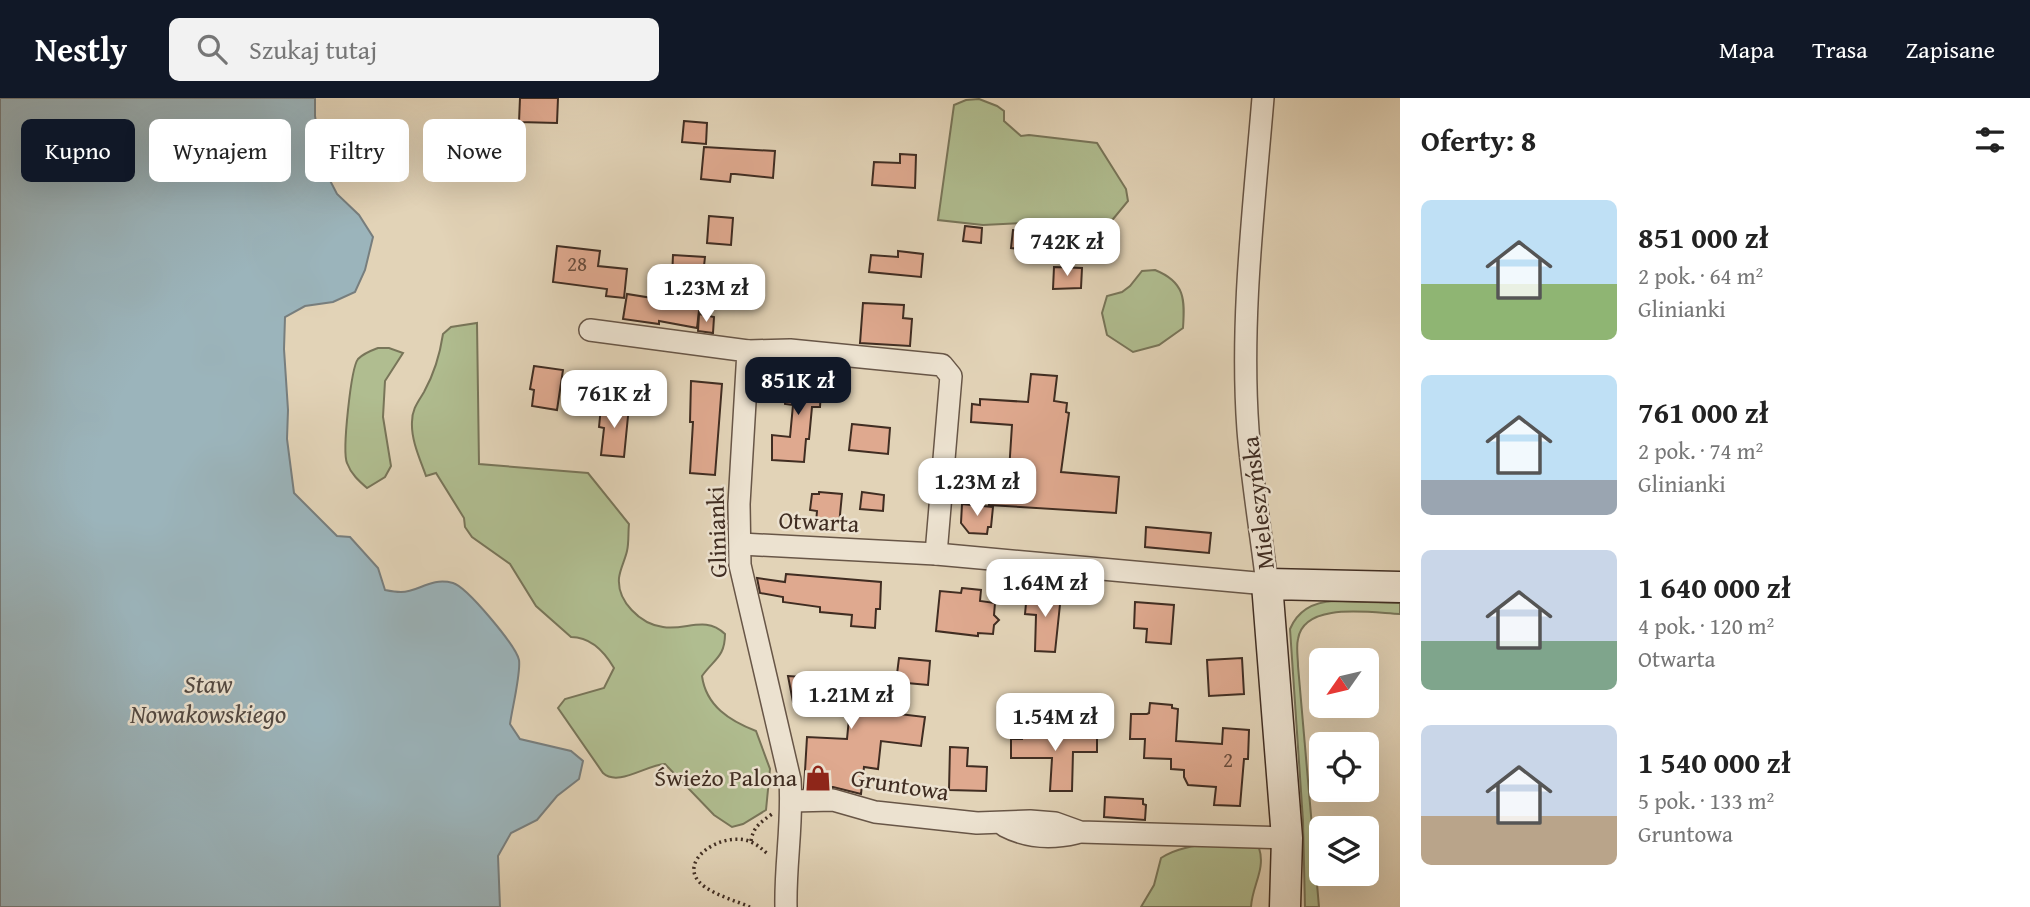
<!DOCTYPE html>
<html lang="pl">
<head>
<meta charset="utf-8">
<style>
	body { margin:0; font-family:"Gentium Book Plus",serif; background:#f2f2f2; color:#222; height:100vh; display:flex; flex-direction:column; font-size:26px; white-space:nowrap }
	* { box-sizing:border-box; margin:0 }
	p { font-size:23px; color:#767676 }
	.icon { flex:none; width:38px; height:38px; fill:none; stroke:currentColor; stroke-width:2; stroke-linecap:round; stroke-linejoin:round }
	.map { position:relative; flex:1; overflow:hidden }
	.sheet { display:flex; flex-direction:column; background:#fff; width:630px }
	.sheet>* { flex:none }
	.banner { position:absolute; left:21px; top:21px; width:665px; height:63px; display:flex; gap:14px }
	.needle { width:46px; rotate:236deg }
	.controls { position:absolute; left:1309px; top:550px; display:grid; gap:14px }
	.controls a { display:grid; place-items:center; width:70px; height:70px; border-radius:10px; background:#fff; box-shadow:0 7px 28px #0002; font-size:35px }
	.price { position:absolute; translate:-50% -60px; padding:0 16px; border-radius:14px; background:#fff; color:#222; font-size:23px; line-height:46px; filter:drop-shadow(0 2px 4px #0008) }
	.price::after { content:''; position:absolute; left:50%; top:42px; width:21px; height:16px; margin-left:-10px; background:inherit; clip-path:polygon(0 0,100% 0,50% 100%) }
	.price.on { background:#111827; color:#fff }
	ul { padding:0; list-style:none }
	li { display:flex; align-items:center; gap:21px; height:175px; padding:0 21px }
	li span { display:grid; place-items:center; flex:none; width:196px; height:140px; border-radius:10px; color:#555 }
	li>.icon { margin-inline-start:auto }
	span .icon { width:84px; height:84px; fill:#fffc; stroke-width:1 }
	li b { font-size:30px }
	h2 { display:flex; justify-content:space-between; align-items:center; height:84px; padding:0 21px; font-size:30px }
	.tag { padding:0 24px; border-radius:10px; background:#fff; box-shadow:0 7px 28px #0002; font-size:24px; line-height:63px }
	.tag.on { background:#111827; color:#fff }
	header { display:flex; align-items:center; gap:42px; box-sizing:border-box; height:98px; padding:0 35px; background:#111827; color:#fff }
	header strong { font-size:33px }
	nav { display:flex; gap:38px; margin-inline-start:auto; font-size:24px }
	.search { width:490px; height:63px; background:#f2f2f2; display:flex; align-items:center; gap:18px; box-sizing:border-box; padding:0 24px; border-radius:10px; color:#767676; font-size:26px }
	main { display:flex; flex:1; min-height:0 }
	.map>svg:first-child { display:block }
	.green { fill:#b0bd90; stroke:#787559; stroke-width:2 }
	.water { fill:#9bb4bb; stroke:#777e7e; stroke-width:2 }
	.building { fill:#dfa98f; stroke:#402d22; stroke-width:2 }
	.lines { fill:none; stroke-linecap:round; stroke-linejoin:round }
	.street-casing { stroke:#685647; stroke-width:24 }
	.secondary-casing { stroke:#402d22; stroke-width:33 }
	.path { stroke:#402d22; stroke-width:3.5; stroke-dasharray:2 3.5; stroke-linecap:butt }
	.street { stroke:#ece2d0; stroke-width:21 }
	.secondary { stroke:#ece2d0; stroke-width:30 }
	.labels { text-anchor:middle; stroke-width:5; stroke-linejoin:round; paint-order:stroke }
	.number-label { font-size:21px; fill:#684c3d }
	.street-label { font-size:24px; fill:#402d22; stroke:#ece2d0 }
	.poi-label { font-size:24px; fill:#402d22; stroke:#ece2d0; text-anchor:end }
	.water-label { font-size:26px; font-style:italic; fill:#524841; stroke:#ece2d0 }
</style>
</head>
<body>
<header>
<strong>Nestly</strong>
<div class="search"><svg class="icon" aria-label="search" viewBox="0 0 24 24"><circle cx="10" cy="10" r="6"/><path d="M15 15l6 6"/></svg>Szukaj tutaj</div>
<nav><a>Mapa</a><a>Trasa</a><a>Zapisane</a></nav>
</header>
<main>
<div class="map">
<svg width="1400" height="809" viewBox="0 0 1400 809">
	<rect width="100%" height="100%" fill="#e2d3b7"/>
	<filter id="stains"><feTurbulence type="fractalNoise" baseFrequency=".00286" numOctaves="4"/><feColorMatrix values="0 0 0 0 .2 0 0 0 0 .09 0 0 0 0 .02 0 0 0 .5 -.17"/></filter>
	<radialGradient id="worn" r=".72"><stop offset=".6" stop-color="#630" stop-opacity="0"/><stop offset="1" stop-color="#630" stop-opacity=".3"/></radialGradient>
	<!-- green -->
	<g class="green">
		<path d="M979,1L997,8L1004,13V23L1021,38L1029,37L1097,45L1126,91L1128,103L1109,126L1081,131L1024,125L983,127L938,122L954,7L966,2Z"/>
		<path d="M1155,172C1185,184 1185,201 1183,230L1159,247L1133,254L1107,237L1102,215L1107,198L1122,194L1130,188L1142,173Z"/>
		<path d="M477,225L479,366L588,375L629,426C628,435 629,445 627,453C625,462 620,471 619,480C617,503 640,526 663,529C686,533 705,517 725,536C725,559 714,561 702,578C706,608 730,623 756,633L770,671L766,712L743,726L732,729L714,717L665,666C646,667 618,689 603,675L558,610L565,601L604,590L614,570C604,553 591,539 571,539L536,508L510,466L472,439L465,429L464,420L436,375L426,378C420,361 411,342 412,324C412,311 418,304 424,294C434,276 440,256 443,236L451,229Z"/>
		<path d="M378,250H389L403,255L385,283L383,319L391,368L385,379L367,390C359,383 351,376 347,365C342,353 351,270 358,261C364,255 370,253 378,250Z"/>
		<path d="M1334,503L1400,505V516C1372,515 1304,503 1298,541C1296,549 1298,560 1298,568L1319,809H1305L1303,723L1290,531C1298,512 1313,504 1334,503Z"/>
		<path d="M1224,744L1250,746L1259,750C1266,771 1252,788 1251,809H1141L1154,787L1161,760C1179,748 1202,747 1224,744Z"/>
	</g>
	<!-- water -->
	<path class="water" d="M0,0H315V18L323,69L337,96L359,117L373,139L365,172L355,194L333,204L305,208L285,219L284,251L288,312L287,341L294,395L337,438L350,439L378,470L385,492C390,493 396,494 401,494C419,494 430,479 453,485C467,489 516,548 519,562C521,575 512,611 510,626L520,641L571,653L583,663L579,681L557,698L537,722L511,735L498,758L500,809H0Z"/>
	<!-- building -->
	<g class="building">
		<path d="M520,0H558L557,25L519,24Z"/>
		<path d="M684,23L707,25L706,46L682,44Z"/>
		<path d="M704,49L775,53L773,80L735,76H731L730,84L701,81Z"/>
		<path d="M490,55H515V71L489,69Z"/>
		<path d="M900,56L916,57L915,90L872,87L874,64L900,65Z"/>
		<path d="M709,118L733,120L731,147L707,145Z"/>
		<path d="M965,128L982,130L981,145L963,143Z"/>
		<path d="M1013,132L1042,135L1041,153L1011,150Z"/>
		<path d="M557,148L600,153L598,168L627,171L624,200L606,198L607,191L553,184Z"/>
		<path d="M898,153L923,156L921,179L869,174L871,157L898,159Z"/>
		<path d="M673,157L705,159L697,230L659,223V226L623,221L627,196L671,203Z"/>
		<path d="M1054,169L1082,170L1081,190L1053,191Z"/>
		<path d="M863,205L904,207L903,220L912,221L910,248L860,245Z"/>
		<path d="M699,216L714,219L713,235L698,233Z"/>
		<path d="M534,268L563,272L557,312L532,308L534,292L530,291Z"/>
		<path d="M803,273L808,279L822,280L820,309H812L809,341H806L804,364L772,362V337L790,339L793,307L785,306L787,277L796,278Z"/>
		<path d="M1031,276L1057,278L1054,303L1067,305L1066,314L1069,315L1061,374L1119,379L1116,415L989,407L991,387L1008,389L1012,327L971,324L972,306L980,307V301L1028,304Z"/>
		<path d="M691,283L722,286L715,377L690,375L693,324H690Z"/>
		<path d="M612,306L629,308L624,359L601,357L604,330L599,329L601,309L611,310Z"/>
		<path d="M852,326L890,330L888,356L849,352Z"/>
		<path d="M819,394L842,396L839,427L816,425L817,413L810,412L812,396H819Z"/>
		<path d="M862,394L884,397L883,413L860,411Z"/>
		<path d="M962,406L993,409L991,429H988L987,436L969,435L961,425Z"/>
		<path d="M1146,429L1211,435L1209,455L1145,449Z"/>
		<path d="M786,476L881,484L880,511H876L875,530L851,528L852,517L820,514V509L783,504V499L760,495L757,480L785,484Z"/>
		<path d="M962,490L981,492L980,503L995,505L994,517L999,522L994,527L993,536L978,535V538L936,533L940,493L961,495Z"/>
		<path d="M1027,495L1061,497L1055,554L1035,553L1036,517L1025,516Z"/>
		<path d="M1135,504L1174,507L1171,546L1146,544L1147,531L1134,530Z"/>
		<path d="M899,560L930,563L928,587L896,584Z"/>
		<path d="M1242,560L1244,596L1209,598L1207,562Z"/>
		<path d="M788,578L886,585L883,614L925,619L921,648L881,643L878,671L864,669L861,696L833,689L804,690L807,639L847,641L850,610L803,611V603L793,604Z"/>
		<path d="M1150,605L1172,607V610L1178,611L1176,643L1222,646L1223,630L1249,632L1248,661H1244L1240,708L1214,707L1216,689L1188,687L1184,679V672L1171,671V661L1144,660L1145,641H1130L1131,616H1147L1149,615Z"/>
		<path d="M1055,635L1097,636V654H1073L1072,693H1050L1052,660H1011V641H1022V637Z"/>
		<path d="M950,649L968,650L967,668L987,669L986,693L949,692Z"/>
		<path d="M1105,699L1143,701V706L1146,707L1145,722L1104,719Z"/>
	</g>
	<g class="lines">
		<!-- street casing -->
		<g class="street-casing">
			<g id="street">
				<path d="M590,232L748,253L739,406L740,467L790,682C793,725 785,766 786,809"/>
				<path d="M748,253L790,252L942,267L951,278L936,456"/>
				<path d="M741,446L936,456L1267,486C1261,435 1252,383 1248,332C1240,222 1254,109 1263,0"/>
				<path d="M792,703L833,702L875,714L977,725L1030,723L1055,725L1080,734L1287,740"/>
				<path d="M1005,728C1028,740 1051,741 1076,735"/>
			</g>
		</g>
		<!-- secondary casing -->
		<g class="secondary-casing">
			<path id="secondary" d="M1285,809L1287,740L1267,486L1400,489"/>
		</g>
		<!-- path -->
		<g class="path">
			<path d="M751,743C753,729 761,724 772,716"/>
			<path d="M750,809C736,803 718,798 705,789C671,765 723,731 751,744C758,747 763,752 769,757"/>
		</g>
		<!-- street -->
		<use href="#street" class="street"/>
		<!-- secondary -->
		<use href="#secondary" class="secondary"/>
	</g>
	<!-- icons -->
	<defs>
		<g id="shop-bare" transform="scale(2.1)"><path d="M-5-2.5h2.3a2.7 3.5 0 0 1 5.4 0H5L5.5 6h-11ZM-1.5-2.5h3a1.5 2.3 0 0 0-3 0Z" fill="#8f2418" stroke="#ece2d0" stroke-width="2.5" paint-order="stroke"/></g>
	</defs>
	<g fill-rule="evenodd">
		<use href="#shop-bare" x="818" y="680"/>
	</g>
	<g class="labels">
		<!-- number labels -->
		<g class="number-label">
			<text x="577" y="173">28</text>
			<text x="1228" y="669">2</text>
		</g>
		<!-- street labels -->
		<g class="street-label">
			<text transform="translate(1258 405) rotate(-97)" y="8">Mieleszyńska</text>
			<text transform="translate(819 424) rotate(3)" y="8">Otwarta</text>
			<text transform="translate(717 434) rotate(-92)" y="8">Glinianki</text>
			<text transform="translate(900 687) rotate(9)" y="8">Gruntowa</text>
		</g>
		<!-- poi labels -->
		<g class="poi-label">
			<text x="797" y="688">Świeżo Palona</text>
		</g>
		<!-- water labels -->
		<g class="water-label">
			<text x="208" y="595">Staw<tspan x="208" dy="30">Nowakowskiego</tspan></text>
		</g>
	</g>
	<rect width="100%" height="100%" filter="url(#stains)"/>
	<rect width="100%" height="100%" fill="url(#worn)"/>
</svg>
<div class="controls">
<a><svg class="needle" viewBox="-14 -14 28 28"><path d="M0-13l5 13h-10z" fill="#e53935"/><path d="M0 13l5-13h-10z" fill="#767676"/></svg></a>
<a><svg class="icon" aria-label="locate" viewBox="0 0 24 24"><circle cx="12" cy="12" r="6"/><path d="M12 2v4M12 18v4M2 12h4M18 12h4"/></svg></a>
<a><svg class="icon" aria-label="layers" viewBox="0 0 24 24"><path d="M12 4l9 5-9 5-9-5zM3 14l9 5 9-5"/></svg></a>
</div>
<b class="price" style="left:1067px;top:180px">742K zł</b>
<b class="price" style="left:706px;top:226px">1.23M zł</b>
<b class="price on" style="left:798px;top:319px">851K zł</b>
<b class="price" style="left:614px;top:332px">761K zł</b>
<b class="price" style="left:977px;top:420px">1.23M zł</b>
<b class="price" style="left:1045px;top:521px">1.64M zł</b>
<b class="price" style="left:851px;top:633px">1.21M zł</b>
<b class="price" style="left:1055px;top:655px">1.54M zł</b>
<div class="banner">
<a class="tag on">Kupno</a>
<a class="tag">Wynajem</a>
<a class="tag">Filtry</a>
<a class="tag">Nowe</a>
</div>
</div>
<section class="sheet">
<h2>Oferty: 8<svg class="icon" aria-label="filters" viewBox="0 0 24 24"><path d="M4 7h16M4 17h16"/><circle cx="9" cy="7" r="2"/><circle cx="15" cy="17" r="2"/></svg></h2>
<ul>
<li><span style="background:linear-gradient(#bfe0f5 60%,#8fb573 0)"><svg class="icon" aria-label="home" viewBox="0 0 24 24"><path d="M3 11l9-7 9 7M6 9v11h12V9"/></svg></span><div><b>851 000 zł</b><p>2 pok. · 64 m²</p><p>Glinianki</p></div></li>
<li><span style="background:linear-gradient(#bfe0f5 75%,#9aa5b1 0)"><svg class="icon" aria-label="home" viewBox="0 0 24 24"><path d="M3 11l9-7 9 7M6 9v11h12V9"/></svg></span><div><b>761 000 zł</b><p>2 pok. · 74 m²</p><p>Glinianki</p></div></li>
<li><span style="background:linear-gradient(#c9d6e8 65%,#7fa58c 0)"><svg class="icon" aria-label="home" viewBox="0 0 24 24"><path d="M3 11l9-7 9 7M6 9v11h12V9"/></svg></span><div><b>1 640 000 zł</b><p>4 pok. · 120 m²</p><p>Otwarta</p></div></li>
<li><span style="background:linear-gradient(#c9d6e8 65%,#b9a48a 0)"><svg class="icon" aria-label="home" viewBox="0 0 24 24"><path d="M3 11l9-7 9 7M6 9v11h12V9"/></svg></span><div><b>1 540 000 zł</b><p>5 pok. · 133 m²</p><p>Gruntowa</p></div></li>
</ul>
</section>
</main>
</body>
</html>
